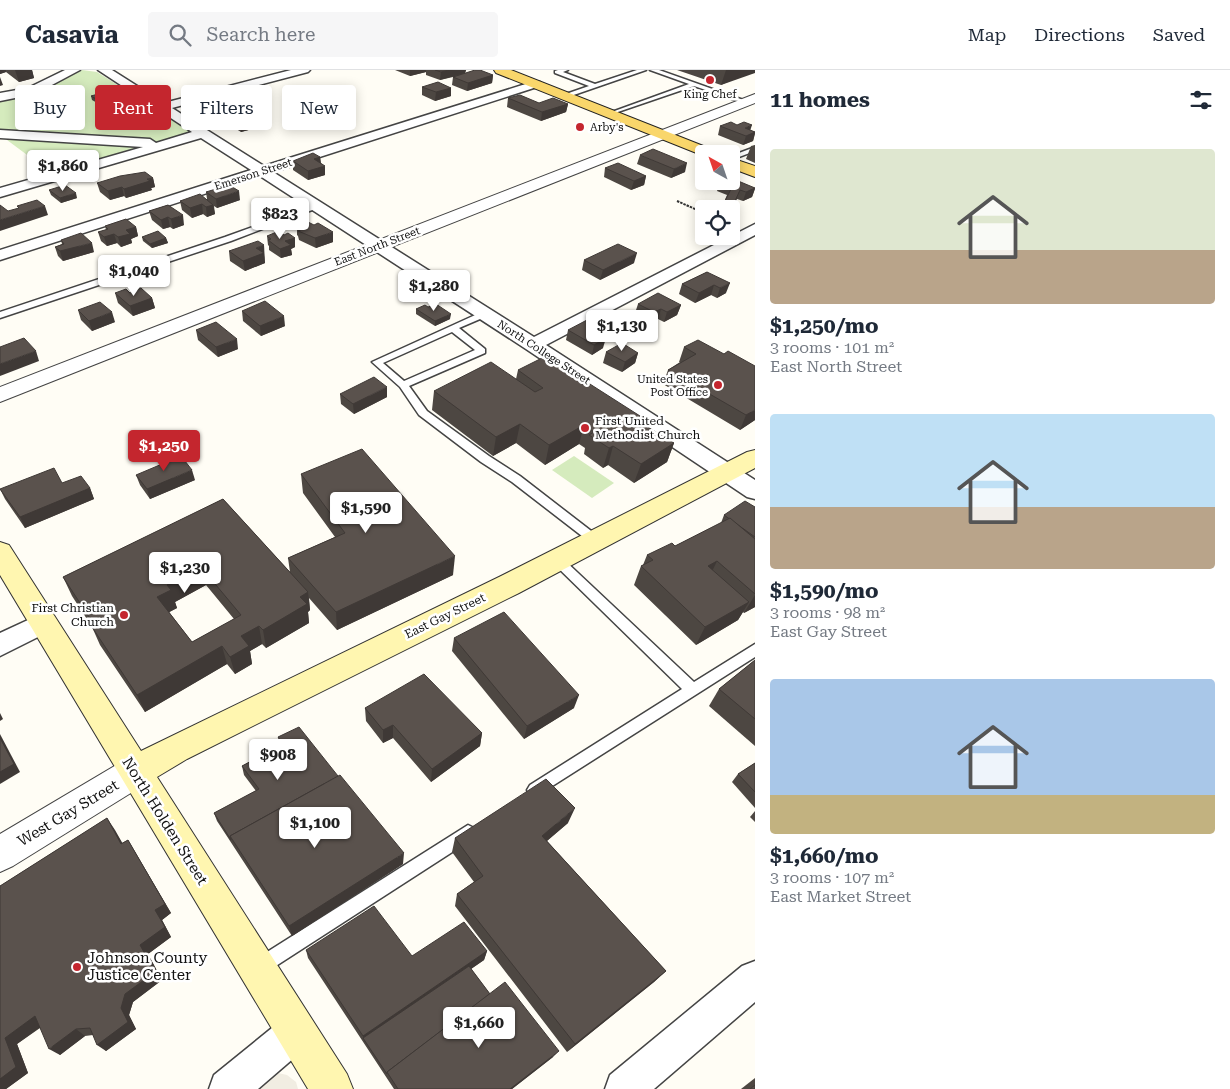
<!DOCTYPE html>
<html lang="en">
<head>
<meta charset="utf-8">
<style>
	body { margin:0; font-family:"Roboto Serif",serif; background:#f6f6f7; color:#1f2937; height:100vh; display:flex; flex-direction:column; font-size:19px; white-space:nowrap }
	* { box-sizing:border-box; margin:0 }
	p { font-size:16px; color:#747a83 }
	.icon { flex:none; width:28px; height:28px; fill:none; stroke:currentColor; stroke-width:2; stroke-linecap:round; stroke-linejoin:round }
	.map { position:relative; flex:1; overflow:hidden }
	.panel { display:flex; flex-direction:column; background:#fff; width:475px }
	.panel>* { flex:none }
	.banner { position:absolute; left:15px; top:15px; width:475px; height:45px; display:flex; gap:10px }
	.needle { width:32px; rotate:320deg }
	.tools { position:absolute; left:695px; top:75px; display:grid; gap:10px }
	.tools a { display:grid; place-items:center; width:45px; height:45px; border-radius:5px; background:#fff; box-shadow:0 2px 12px #0003; font-size:25px }
	.price { position:absolute; translate:-50% -42px; padding:0 11px; border-radius:5px; background:#fff; color:#222; font-size:16px; line-height:32px; filter:drop-shadow(0 1px 2px #0008) }
	.price::after { content:''; position:absolute; left:50%; top:30px; width:15px; height:11px; margin-left:-8px; background:inherit; clip-path:polygon(0 0,100% 0,50% 100%) }
	.price.selected { background:#c4262e; color:#fff }
	ul { padding:0; list-style:none }
	li { display:grid; align-content:center; gap:10px; height:265px; padding:0 15px }
	li span { display:grid; place-items:center; height:155px; border-radius:5px; color:#555 }
	li>.icon { margin-inline-start:auto }
	span .icon { width:90px; height:90px; fill:#fffc; stroke-width:1 }
	li b { font-size:21px }
	h2 { display:flex; justify-content:space-between; align-items:center; height:60px; padding:0 15px; font-size:21px }
	.tag { padding:0 18px; border-radius:5px; background:#fff; box-shadow:0 2px 12px #0003; font-size:18px; line-height:45px }
	.tag.selected { background:#c4262e; color:#fff }
	header { display:flex; align-items:center; gap:30px; box-sizing:border-box; height:70px; padding:0 25px; background:#fff; border-bottom:1px solid #e0e1e3 }
	header strong { font-size:24px }
	nav { display:flex; gap:28px; margin-inline-start:auto; font-size:18px }
	.search { width:350px; height:45px; background:#f6f6f7; display:flex; align-items:center; gap:12px; box-sizing:border-box; padding:0 18px; border-radius:5px; color:#747a83; font-size:19px }
	main { display:flex; flex:1; min-height:0 }
	.map>svg:first-child { display:block }
	.green { fill:#d5ebbd }
	.plaza { fill:#f1ede2 }
	.lines { fill:none; stroke-linecap:round; stroke-linejoin:round }
	.service-casing { stroke:#444; stroke-width:3 }
	.minor-casing { stroke:#444; stroke-width:3 }
	.tertiary-casing { stroke:#444; stroke-width:2 }
	.secondary-casing { stroke:#333; stroke-width:2 }
	.primary-casing { stroke:#222; stroke-width:2 }
	.path { stroke:#333; stroke-width:2; stroke-dasharray:2.5 1; stroke-linecap:butt }
	.service { fill:#fff; fill-rule:evenodd }
	.minor { fill:#fff; fill-rule:evenodd }
	.tertiary { fill:#fff; fill-rule:evenodd }
	.secondary { fill:#fff6b0; fill-rule:evenodd }
	.primary { fill:#f9d66b; fill-rule:evenodd }
	.wall { fill:#4d4742; fill-rule:evenodd }
	.shaded-wall { fill:#3f3936 }
	.building { fill:#5a524d; stroke:#3f3936; fill-rule:evenodd }
	.poi-dot { fill:#c4262e; stroke:#fff; stroke-width:2 }
	.labels { text-anchor:middle; stroke-width:5; stroke-linejoin:round; paint-order:stroke }
	.far-poi-label { font-size:11px; fill:#111; stroke:#fff }
	.far-street-label { font-size:11px; fill:#111; stroke:#fff }
	.poi-label { font-size:12px; fill:#111; stroke:#fff; text-anchor:start }
	.street-label { font-size:12px; fill:#111; stroke:#fff }
	.near-street-label { font-size:15px; fill:#111; stroke:#fff }
	.near-poi-label { font-size:15px; fill:#111; stroke:#fff; text-anchor:start }
</style>
</head>
<body>
<header>
<strong>Casavia</strong>
<div class="search"><svg class="icon" aria-label="search" viewBox="0 0 24 24"><circle cx="10" cy="10" r="6"/><path d="M15 15l6 6"/></svg>Search here</div>
<nav><a>Map</a><a>Directions</a><a>Saved</a></nav>
</header>
<main>
<div class="map">
<svg width="755" height="1019" viewBox="0 0 755 1019">
	<rect width="100%" height="100%" fill="#fffdf5"/>
	<!-- green -->
	<g class="green">
		<path d="M82,0L97,2L190,61V64L54,105L3,67H0V30L42,21Z"/>
		<path d="M574,386L614,413L592,428L552,400Z"/>
	</g>
	<!-- plaza -->
	<path class="plaza" d="M278,1003L287,1005L296,1012L298,1019H257L267,1006Z"/>
	<g class="lines">
		<!-- service casing -->
		<g class="service-casing">
			<g id="service">
				<path d="M558,0H568L563,2L595,14L637,0H646L565,28L563,25L589,16L555,3V1Z"/>
				<path d="M650,0H659L749,32L744,33L694,16L609,45V43L689,14Z"/>
				<path d="M755,77V81L731,90V86Z"/>
				<path d="M313,135L320,137L231,171L0,248V242L225,167Z"/>
				<path d="M484,241L488,244L487,246L459,258L485,279V283L409,316L427,341L489,386L520,406L599,467L601,470L599,473H591L512,412L481,392L419,345L400,317L372,292ZM452,262L475,280L404,311L383,293Z"/>
				<path d="M557,485L561,487L694,612L755,574V587L535,727L530,725L527,720L530,715L682,619L553,493L551,490L553,487Z"/>
				<path d="M468,755L474,758L476,763L474,768L265,903L259,906L253,903L250,897L253,891Z"/>
			</g>
		</g>
		<!-- minor casing -->
		<g class="minor-casing">
			<g id="minor">
				<path d="M65,0H80L35,24L0,31V23L28,18Z"/>
				<path d="M98,0H112L164,33L291,0H310L308,2L172,38L264,96L532,12H540L542,14L540,16L273,102L534,267L755,154V165L546,275L755,410V429L747,427L526,279L260,106L0,190V180L251,100L201,68L0,127V118L143,77L0,68V60L150,69L156,73L192,62Z"/>
				<path d="M43,543L52,546L56,553L52,560L0,586V563Z"/>
				<path d="M755,891V932L654,1019H605L610,1005L742,896Z"/>
				<path d="M296,943L309,949L315,962L309,975L258,1019H209L214,1005L283,949Z"/>
			</g>
		</g>
		<!-- tertiary casing -->
		<g class="tertiary-casing">
			<g id="tertiary">
				<path d="M755,24V33L0,332V317Z"/>
				<path d="M135,687L147,691L152,702L147,713L13,796L0,802V764L123,691Z"/>
			</g>
		</g>
		<!-- secondary casing -->
		<g class="secondary-casing">
			<path id="secondary" d="M755,380V398L519,523L187,689L157,707L347,1004L353,1019H308L0,505V472L9,475L141,681L499,507L747,382Z"/>
		</g>
		<!-- primary casing -->
		<g class="primary-casing">
			<g id="primary">
				<path d="M494,0H511L716,81L718,84H704V86L496,3Z"/>
				<path d="M731,88L755,96V107L731,98Z"/>
			</g>
		</g>
		<!-- path -->
		<g class="path">
			<path d="M37,35L57,52"/>
			<path d="M677,131L704,143"/>
		</g>
		<!-- service -->
		<use href="#service" class="service"/>
		<!-- minor -->
		<use href="#minor" class="minor"/>
		<!-- tertiary -->
		<use href="#tertiary" class="tertiary"/>
		<!-- secondary -->
		<use href="#secondary" class="secondary"/>
		<!-- primary -->
		<use href="#primary" class="primary"/>
	</g>
	<!-- wall -->
	<g class="wall">
		<path d="M0,0H32L34,8L19,12L6,2L0,4Z"/>
		<path d="M395,0H466L465,3L493,5L492,13L467,21L452,15L453,7L440,10L426,5V2L410,6Z"/>
		<path d="M677,0H755L721,15Z"/>
		<path d="M422,17L451,18V26L435,31L422,25Z"/>
		<path d="M91,26L116,30L99,34L92,30Z"/>
		<path d="M191,26L209,28L227,36V40L255,49L256,58L241,62L222,50L221,46L212,49L192,35Z"/>
		<path d="M508,28L539,33L568,34L566,42L541,51L507,37Z"/>
		<path d="M720,56L750,60L755,62V64L753,71L743,75L718,65Z"/>
		<path d="M755,75V93L746,89L751,76Z"/>
		<path d="M640,85L685,102L671,108L637,94Z"/>
		<path d="M320,87L321,93L325,105L308,110L293,100V91Z"/>
		<path d="M605,98L646,106L644,115L631,120L604,107Z"/>
		<path d="M153,108L155,117L151,118L152,120L126,128L124,126L110,130L100,122L97,113Z"/>
		<path d="M720,112L755,118V119L752,127L743,131L737,129L731,142V139H721L727,125L717,121Z"/>
		<path d="M49,120L77,128L61,133L51,125Z"/>
		<path d="M206,122L240,130L217,138L214,136L215,144L207,147L203,144L192,148L182,140L180,131L207,129Z"/>
		<path d="M168,135L184,155L173,159L170,157L163,159L152,150L149,141Z"/>
		<path d="M314,155L333,172L316,178L299,170L298,166L297,165V156Z"/>
		<path d="M105,156L136,157L138,166L131,169L132,173L121,177L117,173L107,176L101,171L98,162L106,160Z"/>
		<path d="M284,165L295,168V177L291,179L292,185L281,188L269,180V176L268,175L267,166Z"/>
		<path d="M142,167L166,168L168,173L152,178L143,171Z"/>
		<path d="M61,170L94,182L63,191L58,186L55,177L62,174Z"/>
		<path d="M229,181L265,185H264L265,193L245,201L230,191Z"/>
		<path d="M584,190L634,193L600,210L582,200Z"/>
		<path d="M707,202L726,223L717,228L711,225L695,233L679,224L682,214Z"/>
		<path d="M115,223H130L152,228L155,238L133,246L118,233Z"/>
		<path d="M638,234L681,235L677,245L664,252L658,249L651,252L635,243Z"/>
		<path d="M428,237L450,249L435,256L416,244V239Z"/>
		<path d="M78,240L115,252L92,261L81,250Z"/>
		<path d="M242,241L285,256L261,266L243,251Z"/>
		<path d="M602,258L601,265L603,278L592,285L566,270L568,260Z"/>
		<path d="M196,260L238,279L218,287L198,270Z"/>
		<path d="M684,277L724,284L755,350L740,360L663,314L668,300L680,292H679Z"/>
		<path d="M606,282L638,283L635,293L622,302L603,293Z"/>
		<path d="M518,300L649,358L674,373L667,392L634,413L608,395L603,398L584,384L585,378L579,374L545,395L516,373L493,386L432,340L434,321L516,309Z"/>
		<path d="M340,324L387,327L354,344L341,334Z"/>
		<path d="M301,404L453,505L337,560L309,528L310,540L308,542L309,553L266,578L262,574L250,581L252,594L235,604L227,594L145,642L100,575L92,557L72,526L63,507L223,429L290,502L288,488L335,467L303,423ZM206,515L234,549L192,572L169,542L177,538L175,532Z"/>
		<path d="M136,405L195,410L150,429L140,415Z"/>
		<path d="M90,418L94,429L25,458L5,429L0,419Z"/>
		<path d="M755,437V537L744,543L743,542L738,550L696,575L634,515L641,496L643,495L647,485L675,476L721,453L724,445Z"/>
		<path d="M454,568L574,638L524,669L452,581Z"/>
		<path d="M755,590V676L709,636L719,619Z"/>
		<path d="M365,638L482,663L480,676L431,712L393,668L383,673L366,651Z"/>
		<path d="M278,667L403,794L292,866L217,751L214,743L256,721L244,705L242,696L280,676Z"/>
		<path d="M755,693V738L732,712L738,704Z"/>
		<path d="M755,741V752L750,747Z"/>
		<path d="M107,748L122,773L128,770L171,843L162,850L171,867L148,884L162,910L133,932L129,945L136,959L106,981L93,965L85,966L60,985L40,958L17,974L28,1003L6,1019H0V816Z"/>
		<path d="M568,753L547,771L666,901L654,912L567,982L455,836L457,824L474,812L452,782L455,768Z"/>
		<path d="M306,880L412,886L487,881L484,890L471,899L490,924L553,987L512,1019H394L308,888Z"/>
		<path d="M755,1008V1019H741Z"/>
	</g>
	<!-- shaded-wall -->
	<g class="shaded-wall">
		<path d="M0,0H6V2L0,4Z"/>
		<path d="M15,0H32L34,8L19,12Z"/>
		<path d="M410,0H426V2L410,6Z"/>
		<path d="M449,0H466L465,3L440,10L441,2Z"/>
		<path d="M726,0H755V3L721,15Z"/>
		<path d="M493,5L492,13L467,21L468,13Z"/>
		<path d="M0,7L3,15L0,16Z"/>
		<path d="M451,18V26L435,31L436,22Z"/>
		<path d="M115,26L116,30L99,34L98,30Z"/>
		<path d="M568,34L566,42L541,51L542,42Z"/>
		<path d="M227,36L228,45L220,42L221,46L212,49L211,40Z"/>
		<path d="M255,49L256,58L241,62L240,53Z"/>
		<path d="M752,55L749,64L745,58Z"/>
		<path d="M755,62L753,71L743,75L746,66Z"/>
		<path d="M320,87L321,96L314,89Z"/>
		<path d="M687,93L685,102L671,108L674,99Z"/>
		<path d="M325,96V105L308,110V101Z"/>
		<path d="M646,106L644,115L631,120L634,111Z"/>
		<path d="M153,108L155,117L151,118L152,120L126,128L124,119Z"/>
		<path d="M122,117L124,126L110,130L108,121Z"/>
		<path d="M755,118L752,127L743,131L746,122Z"/>
		<path d="M239,121L240,130L217,138L216,129Z"/>
		<path d="M76,123L77,128L61,133L60,128Z"/>
		<path d="M202,134L203,144L192,148L190,138Z"/>
		<path d="M213,135L215,144L207,147L206,137Z"/>
		<path d="M45,136L48,145L0,161V150Z"/>
		<path d="M183,145L184,155L173,159L171,149Z"/>
		<path d="M168,147L170,157L163,159L161,150Z"/>
		<path d="M136,157L138,166L131,169L132,173L121,177L118,167L126,160Z"/>
		<path d="M333,162V172L316,178L315,168Z"/>
		<path d="M114,164L117,173L107,176L104,167Z"/>
		<path d="M166,168L168,173L152,178L150,174Z"/>
		<path d="M295,168V177L291,179L292,185L281,188L280,179L285,171Z"/>
		<path d="M92,173L94,182L63,191L60,181Z"/>
		<path d="M264,175L265,193L245,201L243,191L256,178Z"/>
		<path d="M637,183L634,193L600,210L603,200Z"/>
		<path d="M730,213L726,223L717,228L720,218Z"/>
		<path d="M714,215L711,225L695,233L699,223Z"/>
		<path d="M152,228L155,238L133,246L130,236Z"/>
		<path d="M681,235L677,245L664,252L667,242Z"/>
		<path d="M661,239L658,249L651,252L654,242Z"/>
		<path d="M112,242L115,252L92,261L89,251Z"/>
		<path d="M451,244L450,249L435,256V251Z"/>
		<path d="M284,246L285,256L261,266L260,256Z"/>
		<path d="M602,258L600,268L595,262Z"/>
		<path d="M606,268L603,278L592,285L594,275Z"/>
		<path d="M237,269L238,279L218,287L216,277Z"/>
		<path d="M36,281L39,291L0,306V294Z"/>
		<path d="M638,283L635,293L622,302L625,292Z"/>
		<path d="M387,317V327L354,344L353,334Z"/>
		<path d="M755,340V350L740,360L746,345Z"/>
		<path d="M520,354L516,373L493,386L496,367Z"/>
		<path d="M584,355L579,374L545,395L549,375Z"/>
		<path d="M674,373L667,392L634,413L641,394Z"/>
		<path d="M613,376L608,395L603,398L609,378Z"/>
		<path d="M192,400L195,410L150,429L147,419Z"/>
		<path d="M90,418L94,429L25,458L20,447Z"/>
		<path d="M455,486L453,505L337,560L336,542Z"/>
		<path d="M717,491L708,510V496Z"/>
		<path d="M201,497L206,515L175,532L177,538L164,545L157,527L167,515Z"/>
		<path d="M308,522L310,540L308,542L309,553L266,578L263,560L300,527Z"/>
		<path d="M755,525V537L744,543Z"/>
		<path d="M749,532L738,550L696,575L705,557Z"/>
		<path d="M259,556L262,574L250,581L252,594L235,604L230,587L241,566Z"/>
		<path d="M222,576L227,594L145,642L137,625Z"/>
		<path d="M579,625L574,638L524,669L527,656Z"/>
		<path d="M0,643L3,649L0,651Z"/>
		<path d="M393,655V668L383,673V660Z"/>
		<path d="M482,663L480,676L431,712L432,699Z"/>
		<path d="M0,664L20,702L0,714Z"/>
		<path d="M575,738L568,753L536,780L542,766Z"/>
		<path d="M107,748L115,760L129,785L121,774Z"/>
		<path d="M128,770L171,843L162,850L171,867L148,884L162,910L133,932L129,945L136,959L106,981L97,975L121,938L140,875L155,840Z"/>
		<path d="M404,783L403,794L292,866L289,856Z"/>
		<path d="M487,881L484,890L365,972L363,968V966Z"/>
		<path d="M666,901L654,912L567,982L575,974Z"/>
		<path d="M35,946L46,953L17,974L28,1003L6,1019H0V1009L5,968Z"/>
		<path d="M76,959L85,966L60,985L49,979Z"/>
		<path d="M559,981L553,987L512,1019H510Z"/>
	</g>
	<!-- building -->
	<g class="building">
		<path d="M435,0H449L441,2Z"/>
		<path d="M475,0H480L493,5L468,13L453,7Z"/>
		<path d="M438,12L451,18L436,22L422,17Z"/>
		<path d="M109,21L115,26L98,30L91,26Z"/>
		<path d="M201,24L209,28H212L227,36L211,40L191,26Z"/>
		<path d="M520,25L539,33L553,28L568,34L542,42L508,28Z"/>
		<path d="M236,38L255,49L240,53L220,42Z"/>
		<path d="M731,52L737,55L744,52L752,55L745,58L755,62L746,66L720,56Z"/>
		<path d="M653,79L687,93L674,99L640,85Z"/>
		<path d="M313,83L320,87L314,89L325,96L308,101L293,91Z"/>
		<path d="M618,93L646,106L634,111L605,98Z"/>
		<path d="M145,102L153,108L147,109L150,111L124,119L122,117L108,121L97,113L120,106Z"/>
		<path d="M731,108L755,118L746,122L740,120L731,140V139H725L722,137L732,117L720,112L731,111Z"/>
		<path d="M65,115L76,123L60,128L49,120Z"/>
		<path d="M229,115L239,121L216,129L206,122Z"/>
		<path d="M200,124L213,135L206,137L202,134L190,138L180,131Z"/>
		<path d="M37,130L45,136L0,150V135L8,141L19,138L17,136Z"/>
		<path d="M168,135L183,145L171,149L168,147L161,150L149,141Z"/>
		<path d="M126,149L136,157L126,160L130,164L118,167L114,164L104,167L98,162L108,159L105,156Z"/>
		<path d="M308,152L314,155L318,153L333,162L315,168L298,161L302,159L297,156Z"/>
		<path d="M158,161L166,168L150,174L142,167Z"/>
		<path d="M279,161L284,165L288,163L295,168L285,171L291,175L280,179L268,170L271,169L267,166Z"/>
		<path d="M81,163L92,173L60,181L55,177L64,174L61,170Z"/>
		<path d="M258,171L264,175L256,178L264,183L243,191L229,181Z"/>
		<path d="M618,174L637,183L603,200L584,190Z"/>
		<path d="M707,202L730,213L720,218L714,215L699,223L682,214Z"/>
		<path d="M141,218L152,228L130,236L115,223L126,219L130,223Z"/>
		<path d="M658,223L681,235L667,242L661,239L654,242L638,234Z"/>
		<path d="M265,231L284,246L260,256L242,241Z"/>
		<path d="M100,232L112,242L89,251L78,240Z"/>
		<path d="M436,234L451,244L435,251L416,239L425,235L428,237Z"/>
		<path d="M587,250L602,258L595,262L606,268L594,275L568,260Z"/>
		<path d="M216,252L237,269L216,277L196,260Z"/>
		<path d="M24,268L36,281L0,294V277Z"/>
		<path d="M698,270L724,284L728,281L755,296V340L746,345L668,300L696,284L684,277Z"/>
		<path d="M622,273L638,283L625,292L606,282Z"/>
		<path d="M546,286L651,353L646,356L674,373L641,394L613,376L609,378L589,365L594,362L584,355L549,375L520,354L496,367L434,321L491,292L535,322L543,318L518,300Z"/>
		<path d="M374,307L387,317L353,334L340,324Z"/>
		<path d="M362,379L455,486L336,542L288,488L345,463L301,404Z"/>
		<path d="M181,386L192,400L147,419L136,405Z"/>
		<path d="M54,398L62,413L81,406L90,418L20,447L0,419Z"/>
		<path d="M223,429L308,522L300,527L307,534L263,560L259,556L241,566L249,576L230,587L222,576L137,625L92,557L95,556L63,507ZM201,497L241,545L192,572L157,527L171,520L167,515Z"/>
		<path d="M745,431L755,437V467L724,445Z"/>
		<path d="M730,448L755,469V524L717,491L708,496L749,532L705,557L641,496L653,490L647,485L672,473L675,476Z"/>
		<path d="M504,542L579,625L527,656L454,568Z"/>
		<path d="M755,590V649L719,619Z"/>
		<path d="M424,604L482,663L432,699L393,655L383,660L365,638Z"/>
		<path d="M299,657L338,706L230,766L231,770L214,743L259,719L242,696L283,674L278,667Z"/>
		<path d="M0,668L14,694L0,702Z"/>
		<path d="M755,693V722L738,704Z"/>
		<path d="M340,705L404,783L289,856L230,766Z"/>
		<path d="M546,709L575,738L542,766L666,901L575,974L457,824L483,806L455,768Z"/>
		<path d="M107,748L121,774L128,770L165,834L155,840L165,857L140,875L155,902L125,924L121,938L128,952L97,975L90,958L76,959L49,979L35,946L5,968L16,997L0,1009V816Z"/>
		<path d="M374,836L412,886L464,852L487,881L363,966L306,880Z"/>
		<path d="M469,896L490,924L387,1002V1004L363,968Z"/>
		<path d="M505,912L559,981L510,1019H398L387,1002Z"/>
		<path d="M755,1015V1019H750Z"/>
	</g>
	<!-- markers -->
	<g class="poi-dot">
		<circle cx="710" cy="10" r="5"/>
		<circle cx="580" cy="57" r="5"/>
		<circle cx="718" cy="315" r="5"/>
		<circle cx="585" cy="358" r="5"/>
		<circle cx="124" cy="545" r="5"/>
		<circle cx="77" cy="897" r="5"/>
	</g>
	<g class="labels">
		<!-- far-poi labels -->
		<g class="far-poi-label">
			<text x="710" y="28">King Chef</text>
			<text x="590" y="61" text-anchor="start">Arby's</text>
			<text x="708" y="313" text-anchor="end">United States<tspan x="708" dy="13">Post Office</tspan></text>
		</g>
		<!-- far-street labels -->
		<g class="far-street-label">
			<text transform="translate(253 104) rotate(-18)" y="4">Emerson Street</text>
			<text transform="translate(377 176) rotate(-21)" y="4">East North Street</text>
			<text transform="translate(544 282) rotate(33)" y="4">North College Street</text>
		</g>
		<!-- poi labels -->
		<g class="poi-label">
			<text x="595" y="355">First United<tspan x="595" dy="14">Methodist Church</tspan></text>
			<text x="114" y="542" text-anchor="end">First Christian<tspan x="114" dy="14">Church</tspan></text>
		</g>
		<!-- street labels -->
		<g class="street-label">
			<text transform="translate(445 546) rotate(-26)" y="4">East Gay Street</text>
		</g>
		<!-- near-street labels -->
		<g class="near-street-label">
			<text transform="translate(68 743) rotate(-31)" y="5">West Gay Street</text>
			<text transform="translate(165 751) rotate(58)" y="5">North Holden Street</text>
		</g>
		<!-- near-poi labels -->
		<g class="near-poi-label">
			<text x="87" y="893">Johnson County<tspan x="87" dy="17">Justice Center</tspan></text>
		</g>
	</g>
</svg>
<div class="tools">
<a><svg class="needle" viewBox="-14 -14 28 28"><path d="M0-13l5 13h-10z" fill="#e53935"/><path d="M0 13l5-13h-10z" fill="#747a83"/></svg></a>
<a><svg class="icon" aria-label="locate" viewBox="0 0 24 24"><circle cx="12" cy="12" r="6"/><path d="M12 2v4M12 18v4M2 12h4M18 12h4"/></svg></a>
</div>
<b class="price" style="left:63px;top:122px">$1,860</b>
<b class="price" style="left:280px;top:170px">$823</b>
<b class="price" style="left:134px;top:227px">$1,040</b>
<b class="price" style="left:434px;top:242px">$1,280</b>
<b class="price" style="left:622px;top:282px">$1,130</b>
<b class="price selected" style="left:164px;top:402px">$1,250</b>
<b class="price" style="left:366px;top:464px">$1,590</b>
<b class="price" style="left:185px;top:524px">$1,230</b>
<b class="price" style="left:278px;top:711px">$908</b>
<b class="price" style="left:315px;top:779px">$1,100</b>
<b class="price" style="left:479px;top:979px">$1,660</b>
<div class="banner">
<a class="tag">Buy</a>
<a class="tag selected">Rent</a>
<a class="tag">Filters</a>
<a class="tag">New</a>
</div>
</div>
<section class="panel">
<h2>11 homes<svg class="icon" aria-label="filters" viewBox="0 0 24 24"><path d="M4 7h16M4 17h16"/><circle cx="9" cy="7" r="2"/><circle cx="15" cy="17" r="2"/></svg></h2>
<ul>
<li><span style="background:linear-gradient(#dfe7d0 65%,#b9a48a 0)"><svg class="icon" aria-label="home" viewBox="0 0 24 24"><path d="M3 11l9-7 9 7M6 9v11h12V9"/></svg></span><div><b>$1,250/mo</b><p>3 rooms · 101 m²</p><p>East North Street</p></div></li>
<li><span style="background:linear-gradient(#bfe0f5 60%,#b9a48a 0)"><svg class="icon" aria-label="home" viewBox="0 0 24 24"><path d="M3 11l9-7 9 7M6 9v11h12V9"/></svg></span><div><b>$1,590/mo</b><p>3 rooms · 98 m²</p><p>East Gay Street</p></div></li>
<li><span style="background:linear-gradient(#a9c7e8 75%,#c2b280 0)"><svg class="icon" aria-label="home" viewBox="0 0 24 24"><path d="M3 11l9-7 9 7M6 9v11h12V9"/></svg></span><div><b>$1,660/mo</b><p>3 rooms · 107 m²</p><p>East Market Street</p></div></li>
</ul>
</section>
</main>
</body>
</html>
